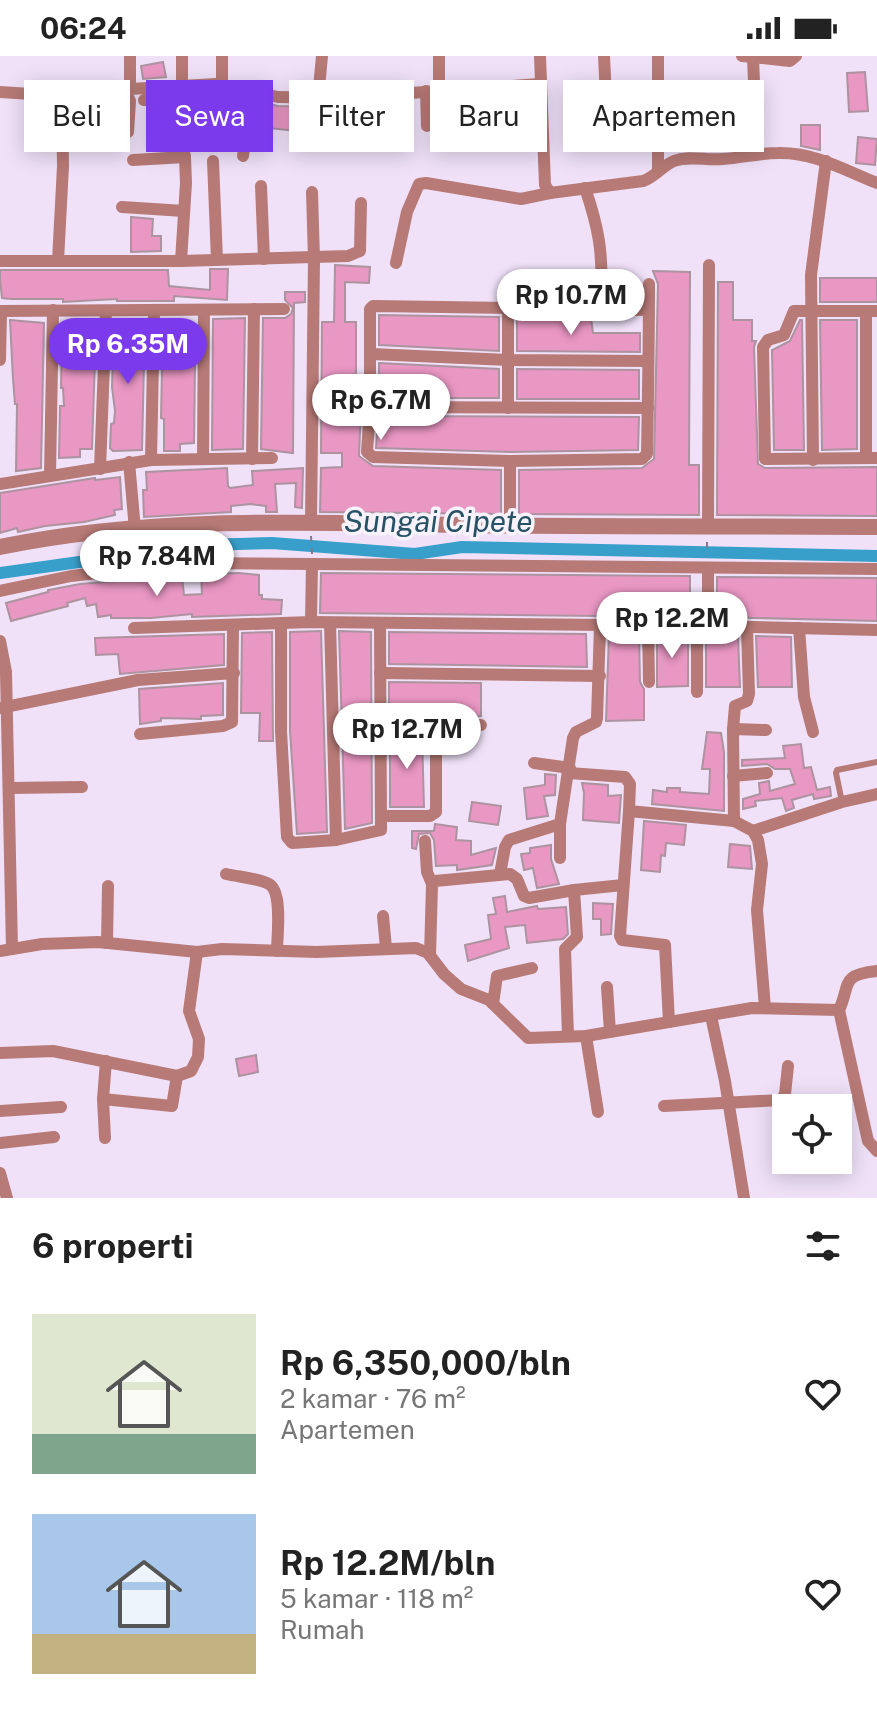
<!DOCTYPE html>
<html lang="id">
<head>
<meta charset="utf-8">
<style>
	body { margin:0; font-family:"Public Sans",sans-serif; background:#f6f6f6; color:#222; height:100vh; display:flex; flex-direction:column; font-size:30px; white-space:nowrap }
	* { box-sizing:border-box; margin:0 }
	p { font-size:26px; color:#767676 }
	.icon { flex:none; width:44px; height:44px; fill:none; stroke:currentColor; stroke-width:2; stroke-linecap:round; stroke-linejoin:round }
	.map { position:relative; height:1142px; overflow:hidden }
	.sheet { display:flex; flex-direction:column; background:#fff; flex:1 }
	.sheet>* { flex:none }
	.top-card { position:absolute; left:24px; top:24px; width:830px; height:72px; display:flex; gap:16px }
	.tools { position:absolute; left:772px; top:1038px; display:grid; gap:16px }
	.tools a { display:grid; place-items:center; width:80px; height:80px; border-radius:0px; background:#fff; box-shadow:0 4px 20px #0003; font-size:40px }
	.price { position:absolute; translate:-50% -68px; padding:0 18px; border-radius:28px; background:#fff; color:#222; font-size:26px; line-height:52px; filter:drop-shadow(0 2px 4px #0008) }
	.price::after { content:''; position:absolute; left:50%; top:48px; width:24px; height:18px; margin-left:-12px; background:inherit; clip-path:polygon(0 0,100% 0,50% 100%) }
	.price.active { background:#7c3aed; color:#fff }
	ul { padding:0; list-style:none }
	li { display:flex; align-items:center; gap:24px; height:200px; padding:0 32px }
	li span { display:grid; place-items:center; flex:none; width:224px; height:160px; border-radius:0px; color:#555 }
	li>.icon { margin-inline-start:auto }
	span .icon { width:96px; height:96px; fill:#fffc; stroke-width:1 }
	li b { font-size:34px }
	h2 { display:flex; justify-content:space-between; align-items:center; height:96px; padding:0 32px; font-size:34px }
	.chip { padding:0 28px; border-radius:0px; background:#fff; box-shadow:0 4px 20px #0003; font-size:28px; line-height:72px }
	.chip.active { background:#7c3aed; color:#fff }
	.status { display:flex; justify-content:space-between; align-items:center; height:56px; padding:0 40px; background:#fff; direction:ltr }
	.status svg { height:22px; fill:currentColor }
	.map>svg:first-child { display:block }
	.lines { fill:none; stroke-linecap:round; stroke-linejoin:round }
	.canal { stroke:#389fca; stroke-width:12 }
	.building { fill:#e997c3; stroke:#ac939f; stroke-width:2 }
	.path { stroke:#837989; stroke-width:2; stroke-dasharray:6 6; stroke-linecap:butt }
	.service { stroke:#b77a76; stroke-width:6 }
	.minor { stroke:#b77a76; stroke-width:12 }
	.tertiary { stroke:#b77a76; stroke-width:16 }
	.labels { text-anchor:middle; stroke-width:7; stroke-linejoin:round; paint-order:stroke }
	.water-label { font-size:30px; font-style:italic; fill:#275164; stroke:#f8f2fc }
</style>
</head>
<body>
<div class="status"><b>06:24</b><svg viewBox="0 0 49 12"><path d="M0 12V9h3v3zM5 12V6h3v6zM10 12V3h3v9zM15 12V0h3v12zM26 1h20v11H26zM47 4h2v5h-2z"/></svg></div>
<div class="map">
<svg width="877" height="1142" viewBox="0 0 877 1142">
	<rect width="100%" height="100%" fill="#f0e1f9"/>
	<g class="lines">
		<!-- canal -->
		<path class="canal" d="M0,517L201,489L272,487L415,498L462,491L877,500"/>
	</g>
	<!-- building -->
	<g class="building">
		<path d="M163,6L166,21L143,23L141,10Z"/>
		<path d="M865,16L868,55L849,56L847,17Z"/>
		<path d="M216,38V46L236,49L237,43L242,44L239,63L226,62L191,65L188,39Z"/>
		<path d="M260,46L278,50L330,51L331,56L314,58L316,73L298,75L268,72L266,89L255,87Z"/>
		<path d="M349,50V75L336,77L333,51Z"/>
		<path d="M801,69H820V94L801,90Z"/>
		<path d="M858,81L877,83L875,109L856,107Z"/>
		<path d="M131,161L153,163L152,180H161V195L131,196Z"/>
		<path d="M335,209L370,211L369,227L345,226V266H356V353H361L359,400L373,410L501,414V458L320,456L321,412L342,411V397H321L322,266H334Z"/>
		<path d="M210,213H228L227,244L174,240V245H117V243L63,246V243H11L2,242L0,224V214H168L169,230L210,234Z"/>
		<path d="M653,215L690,216L689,409H699V459L519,458V414L642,412L654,403L658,228Z"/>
		<rect x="820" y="222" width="57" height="24"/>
		<path d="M718,226H733V264H752V285H756L754,291L758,408L765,412L877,411V460L717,459Z"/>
		<path d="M285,236H305V246L294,247L293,397L261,393L263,262H285L291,258L293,252L285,244Z"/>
		<path d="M379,259L499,261V295L379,289Z"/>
		<path d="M517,261L591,262L593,277H640V296L517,295Z"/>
		<path d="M245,262L243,393L212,394L213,263Z"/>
		<path d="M133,263H145L142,394L113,395L110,392L111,368L114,367L115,355L112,331L114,268H133Z"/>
		<path d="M10,264L44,267L41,412L16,415L17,348H15L13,323Z"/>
		<path d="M178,264L180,308H195L194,387L180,388V395H164V363L161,362L163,265Z"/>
		<path d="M800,264H802L804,394H774L772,294L790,285Z"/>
		<path d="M820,264H857V393L822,394Z"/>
		<path d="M78,266V268H95L96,274L92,393H80V401L59,402L60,350H64L63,332H61L62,277L63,267Z"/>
		<path d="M379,307L499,313V342H379Z"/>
		<path d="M517,313L639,314V343H517Z"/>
		<path d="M378,360L639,361L638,394L510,396L376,392Z"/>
		<path d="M227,412L228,430L230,432L253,429L252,415L303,412L302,452L295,451L296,427L275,428L277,456H266V450L251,448L231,450V456L144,461L143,434H147L146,416Z"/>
		<path d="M120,421L122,453L114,454L115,459L84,466L45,470L18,476L17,472L0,477V437L95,422V424Z"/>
		<path d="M239,517L259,519V539H262V543L282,544L281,558L192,561V558L151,562H111V559L98,561L96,548L87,550L85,542L67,547L68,550L11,565L6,547L48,536V534L80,528L182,520L184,539L202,538L201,518Z"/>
		<path d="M321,517L690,520V561L320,557Z"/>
		<path d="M717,521L877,522V565L717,561Z"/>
		<path d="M321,575L327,776L297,778L290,675V576Z"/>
		<path d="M339,575L371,576L372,767L345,773Z"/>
		<path d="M272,576L273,685H259L260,657H241L242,577Z"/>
		<path d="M389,576L586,578L587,611L389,608Z"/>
		<path d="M224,578V609L120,618L118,598L96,599L95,582Z"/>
		<path d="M609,578H639L640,626L644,633V664L606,665Z"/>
		<path d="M657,578L688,579V630L657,631Z"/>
		<path d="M706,579L738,580L740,631H706Z"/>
		<path d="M756,580L791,581L792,631H758Z"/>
		<path d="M389,626L481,627V660L389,661Z"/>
		<path d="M223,627V659L201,660V663L161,662V665L140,668L139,633Z"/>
		<path d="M707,676L721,677L724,696V755L652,748L653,734L667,736V732H680V736L709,738L710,713H702Z"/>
		<path d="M390,679H422L424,751H390Z"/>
		<path d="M801,688L804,712L811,711L817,734L830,731L831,740L814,743L813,738L792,744L794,752L786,755L782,742L755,745L756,750L743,753V743L760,738L759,727L769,725L770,735L795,728L790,713H775L767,708L742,710V704L785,702L783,690Z"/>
		<path d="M545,718L556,719L555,739L544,740L548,760L527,763L524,732L545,729Z"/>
		<path d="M582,727L608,729V740L621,739L619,767L583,764L584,737Z"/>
		<path d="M472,746L501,750L498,769L469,765Z"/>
		<path d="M644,765L686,769L684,789L666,787L665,800L661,799L660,816L641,814Z"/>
		<path d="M435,768L457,771L456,784L471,785V799L496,792L492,809L457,814V809L436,810L434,784L430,777L419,778L416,793L412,792V775H434Z"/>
		<path d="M730,788L750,790L752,813L728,811Z"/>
		<path d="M551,789V803L559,828L537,832L533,812L524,814L521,798L530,797V792Z"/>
		<path d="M505,840L507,856L537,850L538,853L566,851L568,878L563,883L527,887L525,869L505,871L509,892L468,905L465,889L491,883L488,859L496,858L493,842Z"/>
		<path d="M593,847L613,848L611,878L601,879V863H593Z"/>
		<path d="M256,999L258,1016L239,1020L236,1003Z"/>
	</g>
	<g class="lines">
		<!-- path -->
		<g class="path">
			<path d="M311,480L312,498"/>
			<path d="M707,486V499"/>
		</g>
		<!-- service -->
		<path class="service" d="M842,746L836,717L837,714L877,706"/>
		<!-- minor -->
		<g class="minor">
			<path d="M130,0V33L216,28L278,41L340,42L540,28"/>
			<path d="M540,0L545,129L550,137L643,125C655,121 662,110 674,105C689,99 707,105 723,103C741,102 759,97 778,97C814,96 844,114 877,127"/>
			<path d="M604,0L608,82"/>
			<path d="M658,0V115"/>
			<path d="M742,0L790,5L796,0"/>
			<path d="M753,2L757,98"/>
			<path d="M182,29V0"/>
			<path d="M222,29V0"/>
			<path d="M124,32L130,45L128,76"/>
			<path d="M439,33V0"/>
			<path d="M426,35L427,70"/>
			<path d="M0,36L78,41L100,32L130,33"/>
			<path d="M318,42L322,0"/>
			<path d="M144,44L174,43L176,50L185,101L186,127L181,205"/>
			<path d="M243,100L252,35"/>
			<path d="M133,104L185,101"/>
			<path d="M213,105L217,204"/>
			<path d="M261,130L264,203"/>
			<path d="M585,132C598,170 603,195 601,235"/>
			<path d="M122,151L184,155"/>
			<path d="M0,205H181L348,200L360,195L361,147"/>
			<path d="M58,205L63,110L62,39"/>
			<path d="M396,207L407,156L419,128L426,127L521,143L550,137"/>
			<path d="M649,254L373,250L370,253V351L367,396L373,401L510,405L642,403L647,398C648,341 649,285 649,228"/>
			<path d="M0,255L284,253"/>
			<path d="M866,255V402"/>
			<path d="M877,255H794L784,279L768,284L763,291L765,403L877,402"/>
			<path d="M371,298L509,304L648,305"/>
			<path d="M0,304L1,255"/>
			<path d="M370,351L648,352"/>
			<path d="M508,352V254"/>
			<path d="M203,403L204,254"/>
			<path d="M252,403L254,253"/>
			<path d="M151,404L154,255"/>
			<path d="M813,404L811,219L826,105"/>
			<path d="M510,405V469"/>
			<path d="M129,406L135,474"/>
			<path d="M100,413L106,255"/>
			<path d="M50,419L53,254"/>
			<path d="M0,428L151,404L272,402"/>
			<path d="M311,467L314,203L312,136"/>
			<path d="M708,470L709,209"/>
			<path d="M0,535L71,520L185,507L877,513"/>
			<path d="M311,566L312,508"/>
			<path d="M330,567L336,784"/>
			<path d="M281,568V675L287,781L292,787L336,784L381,774L380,567"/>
			<path d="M648,569L649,626"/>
			<path d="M708,570L877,574"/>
			<path d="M134,572L311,566L708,570V512"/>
			<path d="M799,572L804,641L813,676"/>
			<path d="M0,585L6,616L12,893"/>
			<path d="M380,617L600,620"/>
			<path d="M697,636V569"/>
			<path d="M0,652L138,624L234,617"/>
			<path d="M380,670L481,669"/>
			<path d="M733,673L735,650L747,645L749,638L747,572"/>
			<path d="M140,678L223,670L232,666L233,569"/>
			<path d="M534,707L570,712"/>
			<path d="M569,717L625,721L630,728L629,755L734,765L753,775L758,784L762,808L757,854L765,952"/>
			<path d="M733,720L767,717"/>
			<path d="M9,732L82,731"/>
			<path d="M629,755L620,880L622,884L665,889L669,966"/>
			<path d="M381,760H430L436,756V670"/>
			<path d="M734,765L733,673L766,674"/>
			<path d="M753,775L842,746L877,738"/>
			<path d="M425,785L427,816L432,828"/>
			<path d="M560,802V768"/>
			<path d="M226,818C239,821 258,822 269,828C283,836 277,880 277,895"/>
			<path d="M500,818L505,791L509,784L560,768L573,682L576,676L596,666L597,662L600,570"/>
			<path d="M383,860L386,892"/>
			<path d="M107,887L108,830"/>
			<path d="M0,895L42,888L98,886L197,896L222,893L317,896L416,892L428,897L444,918L461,933L489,944L528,982L586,980L752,952L839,954C851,929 839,919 877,915"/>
			<path d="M430,900L432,828L435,825L510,818L517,823L524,840L529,842L574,834L623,829"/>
			<path d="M607,931L610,976"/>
			<path d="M493,948L497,920L532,912"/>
			<path d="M839,954L868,1085L877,1095"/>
			<path d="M711,960L725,1025L744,1142"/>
			<path d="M568,980L565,893L577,881L574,834"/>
			<path d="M586,980L598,1056"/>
			<path d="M0,997L53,995L177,1020L172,1050L103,1043"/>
			<path d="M177,1020L191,1015L198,1001L199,983L189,955L197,896"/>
			<path d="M664,1050L781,1044L785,1038L788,1010"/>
			<path d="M0,1055L61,1051"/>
			<path d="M105,1082L103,1043L106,1005"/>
			<path d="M0,1087L54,1081"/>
			<path d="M0,1117L7,1142"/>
		</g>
		<!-- tertiary -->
		<path class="tertiary" d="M0,491C150,460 307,466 459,469C598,471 738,470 877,471"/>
	</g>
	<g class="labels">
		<!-- water labels -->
		<g class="water-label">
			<text x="438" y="476">Sungai Cipete</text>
		</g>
	</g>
</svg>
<div class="tools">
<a><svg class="icon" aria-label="locate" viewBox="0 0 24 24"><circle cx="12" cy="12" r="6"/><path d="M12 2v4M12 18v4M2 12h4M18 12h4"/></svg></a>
</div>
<b class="price" style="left:571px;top:281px">Rp 10.7M</b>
<b class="price active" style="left:128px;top:330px">Rp 6.35M</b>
<b class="price" style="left:381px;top:386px">Rp 6.7M</b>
<b class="price" style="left:157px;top:542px">Rp 7.84M</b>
<b class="price" style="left:672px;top:604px">Rp 12.2M</b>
<b class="price" style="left:407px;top:715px">Rp 12.7M</b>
<div class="top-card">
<a class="chip">Beli</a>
<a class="chip active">Sewa</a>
<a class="chip">Filter</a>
<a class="chip">Baru</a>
<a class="chip">Apartemen</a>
</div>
</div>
<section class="sheet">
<h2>6 properti<svg class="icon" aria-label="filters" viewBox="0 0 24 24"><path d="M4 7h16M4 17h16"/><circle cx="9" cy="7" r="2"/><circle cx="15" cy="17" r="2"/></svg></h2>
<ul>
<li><span style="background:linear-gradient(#dfe7d0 75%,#7fa58c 0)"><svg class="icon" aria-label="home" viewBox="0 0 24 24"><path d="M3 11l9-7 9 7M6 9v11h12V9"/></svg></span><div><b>Rp 6,350,000/bln</b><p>2 kamar · 76 m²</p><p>Apartemen</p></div><svg class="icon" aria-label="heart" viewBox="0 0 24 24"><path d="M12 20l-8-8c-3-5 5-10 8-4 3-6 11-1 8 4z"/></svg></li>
<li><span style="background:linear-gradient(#a9c7e8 75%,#c2b280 0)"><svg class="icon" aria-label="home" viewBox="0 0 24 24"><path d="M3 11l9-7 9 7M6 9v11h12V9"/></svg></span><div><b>Rp 12.2M/bln</b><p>5 kamar · 118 m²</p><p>Rumah</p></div><svg class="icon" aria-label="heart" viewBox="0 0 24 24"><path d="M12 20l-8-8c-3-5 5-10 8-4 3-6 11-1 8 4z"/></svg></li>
</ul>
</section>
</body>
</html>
